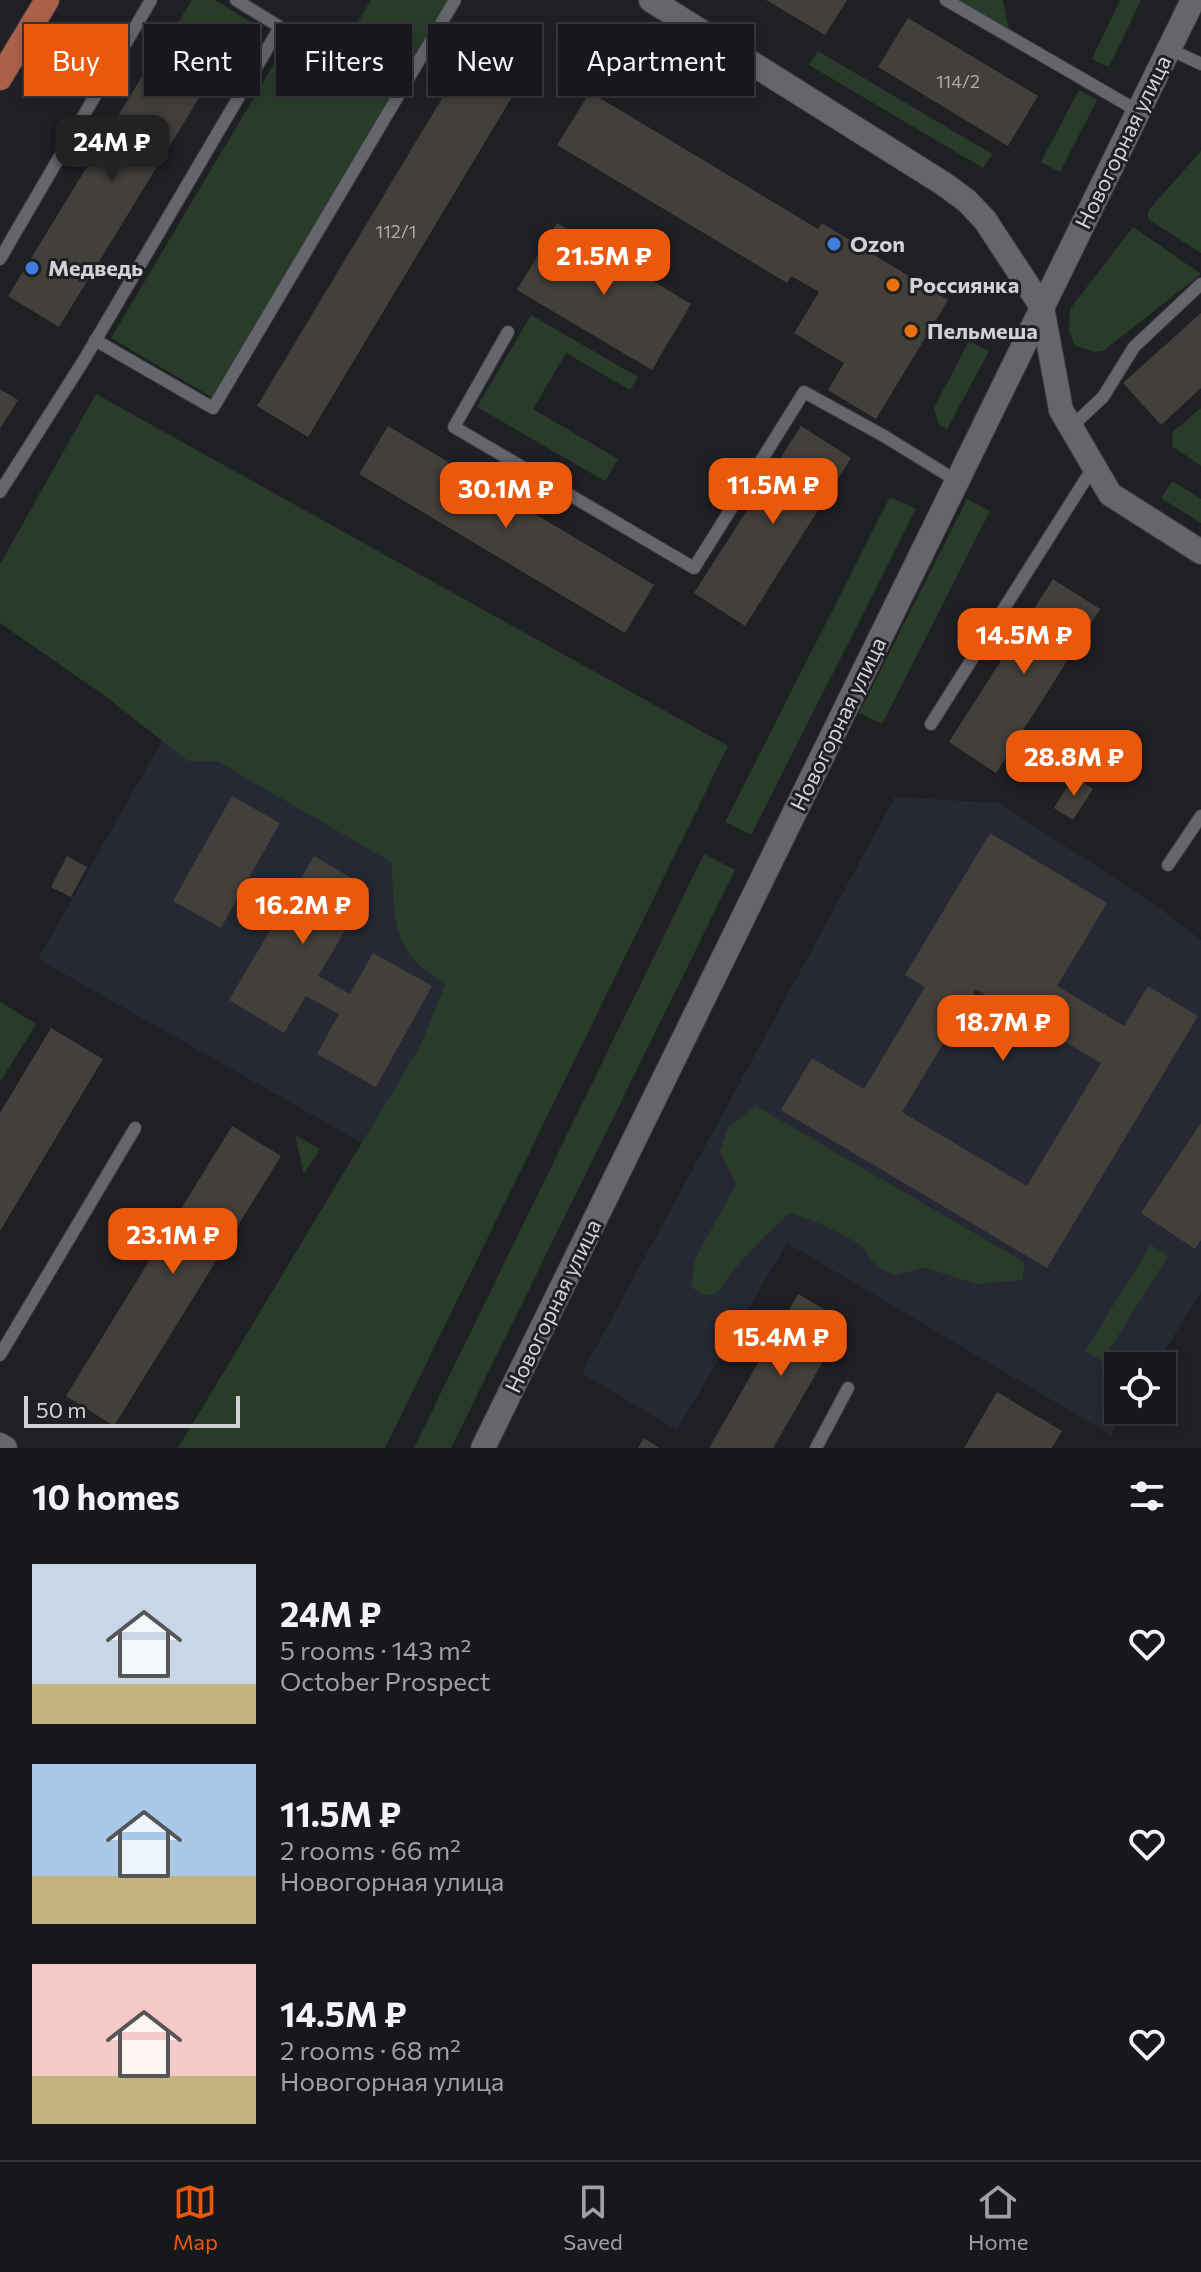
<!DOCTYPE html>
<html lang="en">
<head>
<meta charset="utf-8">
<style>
	body { margin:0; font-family:Commissioner,sans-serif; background:#242528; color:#f1f3f6; height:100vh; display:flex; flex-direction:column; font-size:30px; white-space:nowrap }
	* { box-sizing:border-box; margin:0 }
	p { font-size:26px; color:#9ea0a3 }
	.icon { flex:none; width:44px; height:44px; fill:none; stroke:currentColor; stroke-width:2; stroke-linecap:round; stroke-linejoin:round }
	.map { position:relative; height:1448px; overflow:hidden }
	.drawer { display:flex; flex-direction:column; background:#17181b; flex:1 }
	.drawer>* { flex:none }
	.banner { position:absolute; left:24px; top:24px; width:800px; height:72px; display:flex; gap:16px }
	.fabs { position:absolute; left:1104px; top:1352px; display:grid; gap:16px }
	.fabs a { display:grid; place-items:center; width:72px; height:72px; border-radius:0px; background:#17181b; box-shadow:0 4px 12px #0003,0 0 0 2px #36373a; font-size:40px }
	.scale { position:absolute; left:24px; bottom:20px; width:216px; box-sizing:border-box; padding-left:8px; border:4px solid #d1d2d5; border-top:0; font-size:22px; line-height:28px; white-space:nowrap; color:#d1d2d5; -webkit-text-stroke:6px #1f2024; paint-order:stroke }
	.price { position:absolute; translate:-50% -68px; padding:0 18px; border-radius:16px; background:#ea580c; color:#fff; font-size:26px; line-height:52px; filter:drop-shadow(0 2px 4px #0008) }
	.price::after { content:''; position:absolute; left:50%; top:48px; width:24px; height:18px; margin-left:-12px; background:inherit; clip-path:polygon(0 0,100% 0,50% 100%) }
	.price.on { background:#222; color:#fff }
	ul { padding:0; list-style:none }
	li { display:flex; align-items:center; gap:24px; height:200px; padding:0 32px }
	li span { display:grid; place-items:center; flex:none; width:224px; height:160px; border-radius:0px; color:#555 }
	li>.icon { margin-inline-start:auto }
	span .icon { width:96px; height:96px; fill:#fffc; stroke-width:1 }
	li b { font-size:34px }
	h2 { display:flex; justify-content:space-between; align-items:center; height:96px; padding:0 32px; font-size:34px }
	.chip { padding:0 28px; border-radius:0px; background:#17181b; box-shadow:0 4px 12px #0003,0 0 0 2px #36373a; font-size:28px; line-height:72px }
	.chip.on { background:#ea580c; color:#fff }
	.menu { display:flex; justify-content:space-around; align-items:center; height:112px; border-top:2px solid #36373a; background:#17181b; font-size:22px; color:#9ea0a3 }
	.menu a { display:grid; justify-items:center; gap:4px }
	.menu .on { color:#ea580c }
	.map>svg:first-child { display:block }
	.built { fill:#262933 }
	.green { fill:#283c29 }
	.building { fill:#433f3b; fill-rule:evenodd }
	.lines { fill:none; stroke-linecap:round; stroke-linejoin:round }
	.service-casing { stroke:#393a3e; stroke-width:14 }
	.minor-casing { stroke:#393a3e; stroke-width:26 }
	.tertiary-casing { stroke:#393a3e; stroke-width:26 }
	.primary-casing { stroke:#393a3e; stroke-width:26 }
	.service { stroke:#64666c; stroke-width:12 }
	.minor { stroke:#64666c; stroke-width:24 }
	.tertiary { stroke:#64666c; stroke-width:24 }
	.primary { stroke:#ab6149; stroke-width:24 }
	.shop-dot { fill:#3f7fe0; stroke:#1f2024; stroke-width:3 }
	.food-dot { fill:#e8710a; stroke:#1f2024; stroke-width:3 }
	.labels { text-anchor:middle; stroke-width:6; stroke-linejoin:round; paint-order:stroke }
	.number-label { font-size:18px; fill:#aeadae }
	.street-label { font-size:22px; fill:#d1d2d5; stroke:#1f2024 }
	.poi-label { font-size:22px; font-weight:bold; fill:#d1d2d5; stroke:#1f2024; text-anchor:start }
</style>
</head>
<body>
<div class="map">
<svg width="1201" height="1448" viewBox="0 0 1201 1448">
	<rect width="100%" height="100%" fill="#1f2024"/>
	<!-- built -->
	<g class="built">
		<path d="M249,588L581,777L369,1147L38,959Z"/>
		<path d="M895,797L999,803L1157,906L1201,940V1292L1155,1366H1118V1410H1127L1111,1435L787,1243L677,1430L582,1373Z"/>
	</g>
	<!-- green -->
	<g class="green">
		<path d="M192,0H215L251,22L226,63L173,31Z"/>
		<path d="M371,0H450L213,398L111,338L284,47L328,73Z"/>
		<path d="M955,0H1003L1009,31Z"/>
		<path d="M1120,0H1141L1109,67L1092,59Z"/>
		<path d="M818,51L992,154L983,168L809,65Z"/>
		<path d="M1079,90L1097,100L1060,172L1041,162Z"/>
		<path d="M1201,151V253L1148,219V211Z"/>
		<path d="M1133,227L1201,274L1103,351L1095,352L1075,346L1069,331L1070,309Z"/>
		<path d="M531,315L638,377L630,390L566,353L533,409L618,459L605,481L477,407Z"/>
		<path d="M969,341L989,351L947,429L939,425L934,408Z"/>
		<path d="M96,394L728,746L385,1448H178L420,1046L445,985C434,976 419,967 411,956C390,929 395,894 391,862L217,761H188L105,696L0,623V564Z"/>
		<path d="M1201,408V466L1172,446L1173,432Z"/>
		<path d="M1172,481L1201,499V523L1161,498Z"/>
		<path d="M890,497L916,509L751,835L725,822Z"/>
		<path d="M967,499L990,511L882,724L859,713Z"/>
		<path d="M704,854L735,870L451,1448H414Z"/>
		<path d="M0,1002L36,1024L0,1082Z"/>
		<path d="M756,1106L1024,1262L1023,1280L976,1284L923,1267L895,1276L876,1266L861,1245L824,1225L790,1213C768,1233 747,1253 729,1276C724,1282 721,1292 713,1294C704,1297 697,1292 691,1286L695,1259L736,1184L720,1151L728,1127Z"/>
		<path d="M295,1135L320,1149L304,1174Z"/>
		<path d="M1151,1245L1168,1256L1102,1361L1085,1351Z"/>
	</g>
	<!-- building -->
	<g class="building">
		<path d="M766,0H847L825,35Z"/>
		<path d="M908,18L1038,96L1008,146L878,67Z"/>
		<path d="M485,27L536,57L308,437L257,406Z"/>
		<path d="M165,39L216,70L59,327L8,296Z"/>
		<path d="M590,92L818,229L822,223L948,300L876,419L828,390L844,363L794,333L819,292L791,276L787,283L557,145Z"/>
		<path d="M557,223L691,304L652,370L517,290Z"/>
		<path d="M1201,313V388L1161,425L1123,383Z"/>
		<path d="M0,389L18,400L0,429Z"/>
		<path d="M388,426L654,585L625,633L359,474Z"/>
		<path d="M801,426L851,458L745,626L694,593Z"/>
		<path d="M1053,579L1100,609L996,773L949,742Z"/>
		<path d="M1074,776L1093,789L1073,820L1054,808Z"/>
		<path d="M232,796L280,823L248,879L287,903L314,856L370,889L318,976L350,994L373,953L432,986L376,1087L317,1054L339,1014L306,996L284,1033L229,1000L275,922L237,899L221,928L173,901Z"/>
		<path d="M990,833L1107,903L1057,986L1124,1026L1148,986L1198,1016L1047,1268L781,1110L812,1058L864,1089L925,987L905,975ZM976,989L1101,1063L1027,1186L902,1112Z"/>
		<path d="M67,856L87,867L71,897L51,887Z"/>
		<path d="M51,1028L103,1059L0,1231V1113Z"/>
		<path d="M1201,1123V1240L1195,1249L1141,1213Z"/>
		<path d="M232,1126L281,1156L114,1426L66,1396Z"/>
		<path d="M798,1294L846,1322L773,1448H709Z"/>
		<path d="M997,1392L1062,1431L1052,1448H964Z"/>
		<path d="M644,1438L659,1448H638Z"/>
	</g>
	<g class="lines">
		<!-- service casing -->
		<g class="service-casing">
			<g id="service">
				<path d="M946,0L1138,111"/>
				<path d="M1169,49L1201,64"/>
				<path d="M0,259L151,0"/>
				<path d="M508,332L454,427L694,568L804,392L884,436L957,481"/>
				<path d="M95,340L213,408L455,0"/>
				<path d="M1071,427L1103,397L1134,347L1201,284"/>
				<path d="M0,492L84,360L280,27L236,0"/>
				<path d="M931,724L1094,466"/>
				<path d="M1168,865L1201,816"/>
				<path d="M0,1355L135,1128"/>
				<path d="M816,1448L848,1388"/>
			</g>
		</g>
		<!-- minor casing -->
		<g class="minor-casing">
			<g id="minor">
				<path d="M0,1445L5,1448"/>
				<path d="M483,1448L1193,0"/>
			</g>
		</g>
		<!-- tertiary casing -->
		<g class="tertiary-casing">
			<path id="tertiary" d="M651,0L944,184L967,201L985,220L1042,307L1061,410L1110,494L1201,552"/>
		</g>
		<!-- primary casing -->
		<g class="primary-casing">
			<path id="primary" d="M0,78L47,0"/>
		</g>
		<!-- service -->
		<use href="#service" class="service"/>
		<!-- minor -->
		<use href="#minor" class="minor"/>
		<!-- tertiary -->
		<use href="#tertiary" class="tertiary"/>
		<!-- primary -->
		<use href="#primary" class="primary"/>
	</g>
	<!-- markers -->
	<g class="shop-dot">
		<circle cx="834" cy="244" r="8"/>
		<circle cx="32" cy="268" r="8"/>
	</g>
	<g class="food-dot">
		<circle cx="893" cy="285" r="8"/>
		<circle cx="911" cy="331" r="8"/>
	</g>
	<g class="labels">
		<!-- number labels -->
		<g class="number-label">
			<text x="958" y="88">114/2</text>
			<text x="396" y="238">112/1</text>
		</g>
		<!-- street labels -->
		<g class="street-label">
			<text transform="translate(1123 142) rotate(-64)" y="8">Новогорная улица</text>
			<text transform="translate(838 724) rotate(-64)" y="8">Новогорная улица</text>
			<text transform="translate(553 1306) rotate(-64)" y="8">Новогорная улица</text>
		</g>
		<!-- poi labels -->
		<g class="poi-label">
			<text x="850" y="252">Ozon</text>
			<text x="48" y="276">Медведь</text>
			<text x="909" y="293">Россиянка</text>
			<text x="927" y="339">Пельмеша</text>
		</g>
	</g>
</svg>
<div class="fabs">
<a><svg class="icon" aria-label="locate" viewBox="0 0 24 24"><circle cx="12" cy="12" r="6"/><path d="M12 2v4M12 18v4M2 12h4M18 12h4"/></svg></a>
</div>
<div class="scale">50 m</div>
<b class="price on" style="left:112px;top:183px">24M ₽</b>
<b class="price" style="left:604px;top:297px">21.5M ₽</b>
<b class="price" style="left:773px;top:526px">11.5M ₽</b>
<b class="price" style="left:506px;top:530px">30.1M ₽</b>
<b class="price" style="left:1024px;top:676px">14.5M ₽</b>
<b class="price" style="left:1074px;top:798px">28.8M ₽</b>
<b class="price" style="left:303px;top:946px">16.2M ₽</b>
<b class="price" style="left:1003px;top:1063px">18.7M ₽</b>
<b class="price" style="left:173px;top:1276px">23.1M ₽</b>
<b class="price" style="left:781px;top:1378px">15.4M ₽</b>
<div class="banner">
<a class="chip on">Buy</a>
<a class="chip">Rent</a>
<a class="chip">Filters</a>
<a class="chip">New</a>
<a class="chip">Apartment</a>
</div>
</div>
<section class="drawer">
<h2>10 homes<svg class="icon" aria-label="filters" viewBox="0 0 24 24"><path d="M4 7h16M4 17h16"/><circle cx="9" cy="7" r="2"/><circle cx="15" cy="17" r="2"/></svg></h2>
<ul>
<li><span style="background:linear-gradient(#c9d6e8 75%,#c2b280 0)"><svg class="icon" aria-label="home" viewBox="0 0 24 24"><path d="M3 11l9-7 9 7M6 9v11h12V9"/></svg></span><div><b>24M ₽</b><p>5 rooms · 143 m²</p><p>October Prospect</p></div><svg class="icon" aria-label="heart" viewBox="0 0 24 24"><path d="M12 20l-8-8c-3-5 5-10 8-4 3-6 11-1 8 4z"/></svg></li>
<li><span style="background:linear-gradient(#a9c7e8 70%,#c2b280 0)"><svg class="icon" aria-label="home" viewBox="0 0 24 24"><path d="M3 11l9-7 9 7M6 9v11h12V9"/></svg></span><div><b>11.5M ₽</b><p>2 rooms · 66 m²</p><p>Новогорная улица</p></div><svg class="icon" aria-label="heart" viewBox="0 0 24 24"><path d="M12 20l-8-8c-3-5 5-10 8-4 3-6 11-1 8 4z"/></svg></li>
<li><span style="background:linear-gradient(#f6c9c9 70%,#c2b280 0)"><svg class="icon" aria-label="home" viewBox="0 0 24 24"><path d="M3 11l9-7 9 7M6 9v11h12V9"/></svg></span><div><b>14.5M ₽</b><p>2 rooms · 68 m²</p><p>Новогорная улица</p></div><svg class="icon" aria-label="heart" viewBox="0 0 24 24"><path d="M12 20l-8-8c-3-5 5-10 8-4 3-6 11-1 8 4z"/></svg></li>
</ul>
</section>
<nav class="menu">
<a class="on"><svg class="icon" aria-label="map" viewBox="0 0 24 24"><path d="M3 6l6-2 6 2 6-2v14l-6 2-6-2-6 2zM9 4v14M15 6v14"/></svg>Map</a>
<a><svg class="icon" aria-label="saved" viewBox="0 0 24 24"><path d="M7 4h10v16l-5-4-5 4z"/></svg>Saved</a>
<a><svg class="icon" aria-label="home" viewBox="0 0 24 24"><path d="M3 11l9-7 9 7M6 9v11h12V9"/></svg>Home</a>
</nav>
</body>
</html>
